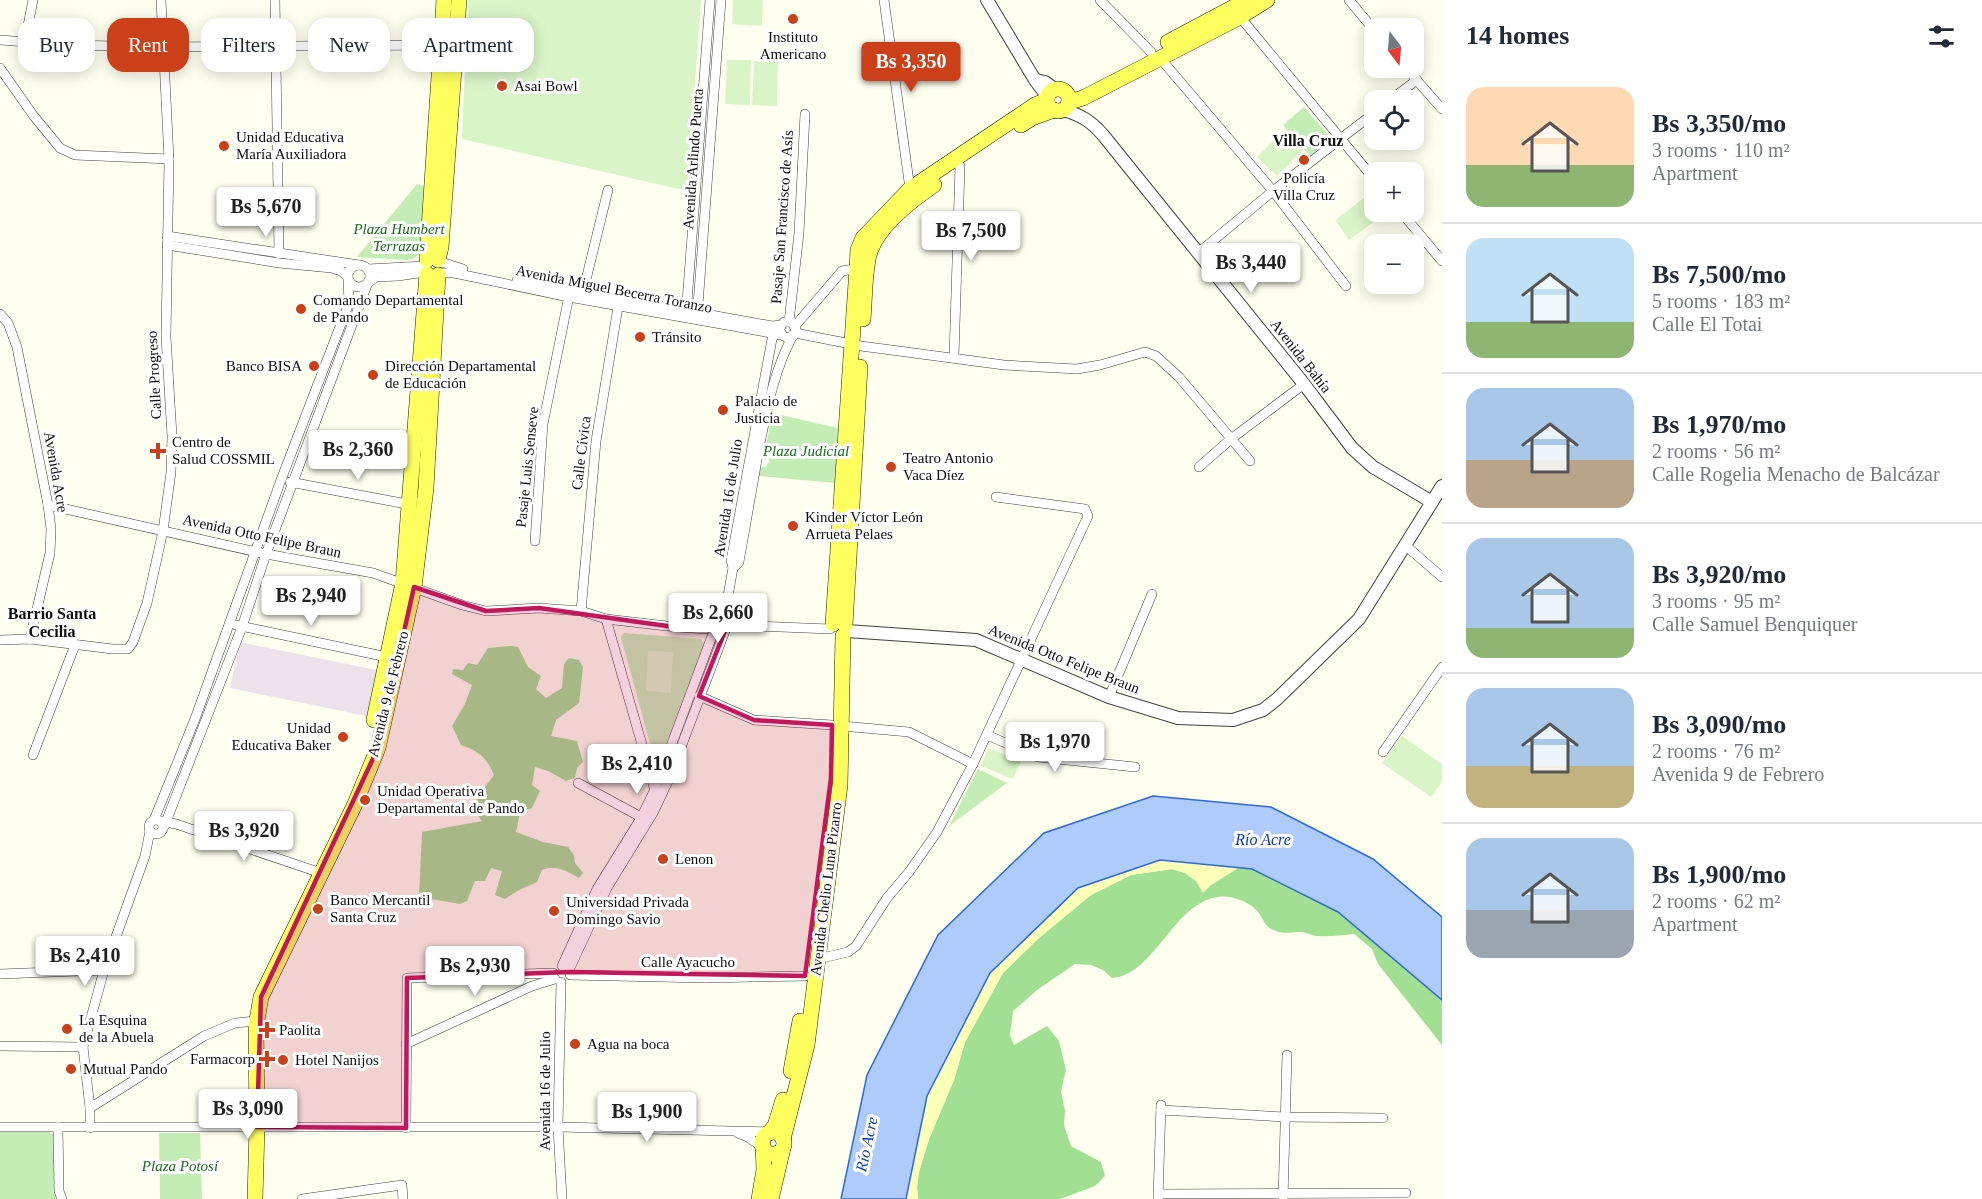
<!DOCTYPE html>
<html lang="en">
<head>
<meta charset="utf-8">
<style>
	body { margin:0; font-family:"Times New Roman",serif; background:#f2f2f3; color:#1f2937; height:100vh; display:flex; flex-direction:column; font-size:22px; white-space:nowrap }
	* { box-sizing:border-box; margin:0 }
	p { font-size:20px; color:#747a83 }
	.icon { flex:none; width:33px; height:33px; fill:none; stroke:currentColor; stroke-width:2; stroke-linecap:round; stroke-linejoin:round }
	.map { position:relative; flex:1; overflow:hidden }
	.panel { display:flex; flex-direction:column; background:#fff; width:540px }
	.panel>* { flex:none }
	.hud { position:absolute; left:18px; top:18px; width:570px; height:54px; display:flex; gap:12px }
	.needle { width:39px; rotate:164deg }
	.tools { position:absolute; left:1364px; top:18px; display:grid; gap:12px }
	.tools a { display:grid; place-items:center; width:60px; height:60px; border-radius:12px; background:#fff; box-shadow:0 3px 15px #0003; font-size:30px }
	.price { position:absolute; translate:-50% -51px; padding:0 14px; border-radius:6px; background:#fff; color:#222; font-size:20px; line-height:39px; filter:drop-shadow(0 2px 3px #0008) }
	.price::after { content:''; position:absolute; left:50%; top:36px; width:18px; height:14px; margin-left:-9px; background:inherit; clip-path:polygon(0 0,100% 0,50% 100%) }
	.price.active { background:#cb3f19; color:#fff }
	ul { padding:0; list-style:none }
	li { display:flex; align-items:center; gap:18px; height:150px; padding:0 24px }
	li+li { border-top:2px solid #e0e1e3 }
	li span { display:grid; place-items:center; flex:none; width:168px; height:120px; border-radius:18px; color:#555 }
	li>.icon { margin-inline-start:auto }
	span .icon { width:72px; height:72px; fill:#fffc; stroke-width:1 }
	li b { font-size:26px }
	h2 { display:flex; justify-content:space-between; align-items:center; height:72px; padding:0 24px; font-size:26px }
	.chip { padding:0 21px; border-radius:18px; background:#fff; box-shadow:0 3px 15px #0003; font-size:21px; line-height:54px }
	.chip.active { background:#cb3f19; color:#fff }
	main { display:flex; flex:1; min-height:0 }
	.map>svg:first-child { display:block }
	.industrial { fill:#ede1ec }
	.green { fill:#c3edb4 }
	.forest { fill:#a1e092 }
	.sand { fill:#fcffb7 }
	.pitch { fill:#d9f4c7 }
	.water { fill:#aecbfc; stroke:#2e69d9; stroke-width:1.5 }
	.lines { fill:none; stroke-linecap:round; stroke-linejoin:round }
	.minor-casing { stroke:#414141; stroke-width:10 }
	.tertiary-casing { stroke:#414141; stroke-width:14 }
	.primary-casing { stroke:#1f1f1f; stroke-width:16 }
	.minor { stroke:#fff; stroke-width:9 }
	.tertiary { stroke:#fff; stroke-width:12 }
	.primary { stroke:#fdff5f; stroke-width:15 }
	.marked { fill:#c2185b; fill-opacity:0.2; stroke:#c2185b; stroke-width:4.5; stroke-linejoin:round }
	.poi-dot { fill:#cb3f19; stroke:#fff; stroke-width:2 }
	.labels { text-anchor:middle; stroke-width:6; stroke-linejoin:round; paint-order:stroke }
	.poi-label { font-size:15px; fill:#0e0e0e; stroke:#fff; text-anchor:start }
	.street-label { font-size:15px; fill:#0e0e0e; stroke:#fff }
	.park-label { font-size:15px; font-style:italic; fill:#186c1c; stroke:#fff }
	.neighbourhood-label { font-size:16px; font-weight:bold; fill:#0e0e0e; stroke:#fff }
	.water-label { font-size:16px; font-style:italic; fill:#0b3cac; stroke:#fff }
</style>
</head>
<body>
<main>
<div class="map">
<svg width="1442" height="1199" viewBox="0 0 1442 1199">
	<rect width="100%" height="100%" fill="#feffef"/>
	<!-- industrial -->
	<path class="industrial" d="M240,642L381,671L371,717L230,688Z"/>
	<!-- green -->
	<g class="green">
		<path d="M1304,107L1331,138L1310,156L1283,125Z"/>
		<path d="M417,184L424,186L421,250C418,257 415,259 407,260L357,257Z"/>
		<path d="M772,413L838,428L835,483L758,476L760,468L767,466V464L770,462L768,459L771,457V450L773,449L772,445L766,446Z"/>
		<path d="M624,633L701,639L705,645L658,766L656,765L621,637Z"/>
		<path d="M978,769L1007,783L949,826Z"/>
		<path d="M0,1132H48L53,1134L56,1199H0Z"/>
		<path d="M159,1133H200L202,1199H160Z"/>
	</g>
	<!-- forest -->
	<g class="forest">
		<path d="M511,646L518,647L528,667L541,676L536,689L546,698L562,688L564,664L569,658L579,660L583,667L579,703L556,720L551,736L577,741L583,762L577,768L575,778L566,781L548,771L535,767L532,785L540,791L532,808L520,813L516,832L543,842L568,847L574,855L575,863L583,873L579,878C567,871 555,864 542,870L537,882L519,890L505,899L495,895L502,871L491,868L485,881H475L467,901L460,904L419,897L422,832L482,821L473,809L479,795L494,775C486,757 480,752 461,745L452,726L465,704L472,685L452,674L453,669L463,670L468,663L477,665L488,648Z"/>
		<path d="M1238,868L1252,869L1338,912L1442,1000V1045L1378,964L1372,949L1354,934C1342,935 1329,937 1318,936C1312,936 1306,932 1300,932C1288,932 1286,935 1273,930C1263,926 1263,916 1256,910C1248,901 1230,895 1218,897C1173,903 1155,975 1112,978L1103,970L1091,965L1075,964L1037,990L1013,1011L1010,1035L1014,1045L1047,1026L1059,1041L1066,1070L1061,1091L1065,1111L1064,1125L1071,1146L1101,1162L1105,1176L1095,1186L1060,1199H918L917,1187L919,1172L929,1139L954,1080L965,1042L1003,973L1039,938L1091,895L1131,875L1172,869L1185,873L1196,881L1203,892L1211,885Z"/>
	</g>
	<!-- sand -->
	<path class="sand" d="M1160,860L1238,868L1211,885L1203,893L1196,881L1185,873L1172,869L1131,875L1091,895L1039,938L1003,973L965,1042L954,1080L929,1139L919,1172L917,1187L918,1199H906L927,1096L990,973L1078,888Z"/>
	<!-- pitch -->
	<g class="pitch">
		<path d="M468,0H701L687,191L462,139Z"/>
		<path d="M733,0H763L762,26L732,24Z"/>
		<path d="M727,60H751L750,105L725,104Z"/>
		<path d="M754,61H778L777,106L752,105Z"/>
		<path d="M1284,130L1303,150L1277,176L1257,157Z"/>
		<path d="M1368,195L1374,203V212H1380L1383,215L1349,240L1335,220Z"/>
		<path d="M648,651L673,652L671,693L646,691Z"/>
		<path d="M1402,736L1442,764V782L1431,797L1382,763Z"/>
		<path d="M988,748L1021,761L1013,779L981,766Z"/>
	</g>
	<!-- water -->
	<path class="water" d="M1153,796L1271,807L1373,859L1442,917V1000L1338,912L1252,869L1160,860L1078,888L990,973L927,1096L906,1199H841L867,1075L938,935L1044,833Z"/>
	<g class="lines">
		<!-- minor casing -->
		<g class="minor-casing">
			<g id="minor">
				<path d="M275,0L279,254"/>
				<path d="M884,0L910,189"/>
				<path d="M1100,0L1151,52"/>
				<path d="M1349,0L1374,30"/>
				<path d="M1240,17L1374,179"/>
				<path d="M0,40L67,45L164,47L444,45"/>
				<path d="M25,41L33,0"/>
				<path d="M1160,58L1273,191L1346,286"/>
				<path d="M0,68L33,115L60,148L75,155L169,159"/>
				<path d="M1406,68L1442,109"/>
				<path d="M1390,100L1417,80"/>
				<path d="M1401,212L1442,261"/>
				<path d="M167,236L359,265"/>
				<path d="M167,245L279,263L332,268L341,271L347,276"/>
				<path d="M1198,253L1273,191L1374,113"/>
				<path d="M441,262L463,269"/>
				<circle cx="359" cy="276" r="11"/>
				<path d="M368,269L424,266"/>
				<path d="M440,273H454L569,297L782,335"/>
				<path d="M517,280L772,326L781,325"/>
				<path d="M369,282L376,277L398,276L425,272"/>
				<path d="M583,292L608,190"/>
				<path d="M0,314L8,323L17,347L48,505L51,529L50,553L30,639"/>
				<path d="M686,315L710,0"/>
				<path d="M697,318L721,0"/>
				<path d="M789,322L799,233L805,114"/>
				<path d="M795,326L842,271L860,268"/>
				<path d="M795,333L861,346L1004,365L1077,369L1100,365L1145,352L1156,356L1179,377L1250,461"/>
				<path d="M954,357L960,166"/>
				<path d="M1199,467L1231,439L1304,384"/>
				<path d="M290,482L412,505"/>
				<path d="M48,505L266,554L373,573L462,605L486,611L539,608L581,611L606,619L667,626L705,629L716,625"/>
				<path d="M535,541L543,424L570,291"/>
				<path d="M1405,545L1442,577"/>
				<path d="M733,568L739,562C746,522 753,482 760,443C768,405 774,372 792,337"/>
				<path d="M581,611L596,441L619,301"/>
				<path d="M724,618L733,568L731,560L772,339L784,322H792L796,330L794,335L787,338L782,335L780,330"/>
				<path d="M606,619L655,790"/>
				<path d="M236,625L387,657"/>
				<path d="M730,625L830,629"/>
				<path d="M0,640L30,639L113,649H128L133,642L147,603L163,531L171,472L172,436L166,337L169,159L161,0"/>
				<path d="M699,696L754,720L832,725"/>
				<path d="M1109,697L1152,594"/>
				<path d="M842,726L909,732L973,764"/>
				<path d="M987,735L1038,757L1135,767"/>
				<path d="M1383,752L1442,667"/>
				<path d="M33,755L75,645"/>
				<path d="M578,783L641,817"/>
				<circle cx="156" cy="827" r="7"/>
				<path d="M154,820L195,719L281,480L349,303L348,280"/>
				<path d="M161,821L176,824L321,873"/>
				<path d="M164,827L242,627L266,554L367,285"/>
				<path d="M818,959L848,952L856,946L887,898L909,872L937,832L973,764L1088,516L1085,509L996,497"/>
				<path d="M562,966L597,889L641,818L655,789L712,636L717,629"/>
				<path d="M569,970L607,888L653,813L669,779L725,631"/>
				<path d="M0,974L104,970"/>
				<path d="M570,975L705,978L805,976"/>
				<path d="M561,982L558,1127L562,1199"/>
				<path d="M406,1044L532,986L555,979"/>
				<path d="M0,1046L83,1047"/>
				<path d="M90,1108L204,1036L235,1023L257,1021"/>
				<path d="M1161,1110L1285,1117L1383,1118"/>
				<path d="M0,1127H558L772,1132"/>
				<path d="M58,1127L59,1191L62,1199"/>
				<path d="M90,1128V1108L83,1047L104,970L145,856L150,831"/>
				<path d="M406,1128L407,978L553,973"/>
				<path d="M738,1133L748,1137L765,1149"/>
				<path d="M1158,1194L1406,1193"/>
				<path d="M302,1199L402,1185L403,1199"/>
				<path d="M1158,1199L1161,1105"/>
				<path d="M1283,1199L1287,1055"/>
			</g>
		</g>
		<!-- tertiary casing -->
		<g class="tertiary-casing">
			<g id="tertiary">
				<path d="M987,0L1035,80L1048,97"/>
				<path d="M1036,80L1045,82L1056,90"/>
				<path d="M1063,110C1081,115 1091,121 1103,135L1304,384L1352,448L1373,467L1432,502"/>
				<path d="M847,631L976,640L1109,697L1178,718L1233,720L1263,710L1277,699L1359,619L1442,486"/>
			</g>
		</g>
		<!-- primary casing -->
		<g class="primary-casing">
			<g id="primary">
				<path d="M1168,42L1247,0"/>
				<circle cx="1058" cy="100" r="11"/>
				<path d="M1069,102L1083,98L1240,17L1267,0"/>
				<path d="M1021,125L1032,118L1054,110"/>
				<path d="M427,260L444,0"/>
				<path d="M438,260L441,247L459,0"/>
				<path d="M863,319C865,301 864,265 871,249C881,224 912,200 934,185"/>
				<path d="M833,624L857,268L858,250L863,238L910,189L1035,105L1047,100"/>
				<path d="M845,625L860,367"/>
				<path d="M374,720L403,583L427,274"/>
				<path d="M791,1071L800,1021"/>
				<circle cx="773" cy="1143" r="11"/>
				<path d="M769,1133L775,1126L783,1100"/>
				<path d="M783,1139L807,1045L840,785L843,636"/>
				<path d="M255,1199L257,1127L256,1026L261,997L355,804L378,748L414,587L426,488L438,275"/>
				<path d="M759,1199L764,1170L763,1144"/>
				<path d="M771,1199L783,1148"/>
			</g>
		</g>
		<!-- minor -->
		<use href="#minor" class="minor"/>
		<!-- tertiary -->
		<use href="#tertiary" class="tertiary"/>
		<!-- primary -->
		<use href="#primary" class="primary"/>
	</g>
	<!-- marked area -->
	<path class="marked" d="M414,587L486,611L539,608L667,626L716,625L718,633L725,631L699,696L754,720L832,725L831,778L805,976L570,972L407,978L406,1128L257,1127L261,997L378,748Z"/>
	<!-- markers -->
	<g class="poi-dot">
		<circle cx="793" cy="19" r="6"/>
		<circle cx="502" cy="86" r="6"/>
		<circle cx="224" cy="146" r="6"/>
		<circle cx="1304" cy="160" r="6"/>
		<circle cx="301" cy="309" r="6"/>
		<circle cx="640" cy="337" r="6"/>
		<circle cx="314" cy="366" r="6"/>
		<circle cx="373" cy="375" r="6"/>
		<circle cx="723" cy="410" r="6"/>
		<path d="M155 442h6v6h6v6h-6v6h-6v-6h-6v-6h6z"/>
		<circle cx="891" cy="467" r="6"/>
		<circle cx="793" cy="526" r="6"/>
		<circle cx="343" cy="737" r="6"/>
		<circle cx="365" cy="800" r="6"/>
		<circle cx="663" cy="859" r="6"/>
		<circle cx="318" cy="909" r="6"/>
		<circle cx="554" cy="911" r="6"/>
		<circle cx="67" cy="1029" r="6"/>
		<path d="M264 1021h6v6h6v6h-6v6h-6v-6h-6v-6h6z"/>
		<circle cx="575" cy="1044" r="6"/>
		<path d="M264 1050h6v6h6v6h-6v6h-6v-6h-6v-6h6z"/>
		<circle cx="283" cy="1060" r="6"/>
		<circle cx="71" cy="1069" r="6"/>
	</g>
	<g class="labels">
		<!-- poi labels -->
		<g class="poi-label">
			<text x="793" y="42" text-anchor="middle">Instituto<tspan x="793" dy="17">Americano</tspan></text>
			<text x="514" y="91">Asai Bowl</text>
			<text x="236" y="142">Unidad Educativa<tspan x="236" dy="17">María Auxiliadora</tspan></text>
			<text x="1304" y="183" text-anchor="middle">Policía<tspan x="1304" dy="17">Villa Cruz</tspan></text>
			<text x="313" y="305">Comando Departamental<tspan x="313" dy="17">de Pando</tspan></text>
			<text x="652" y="342">Tránsito</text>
			<text x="302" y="371" text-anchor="end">Banco BISA</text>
			<text x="385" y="371">Dirección Departamental<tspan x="385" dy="17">de Educación</tspan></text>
			<text x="735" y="406">Palacio de<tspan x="735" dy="17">Justicia</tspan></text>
			<text x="172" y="447">Centro de<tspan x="172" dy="17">Salud COSSMIL</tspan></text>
			<text x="903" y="463">Teatro Antonio<tspan x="903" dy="17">Vaca Díez</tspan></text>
			<text x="805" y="522">Kinder Víctor León<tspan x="805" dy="17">Arrueta Pelaes</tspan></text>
			<text x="331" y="733" text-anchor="end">Unidad<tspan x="331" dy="17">Educativa Baker</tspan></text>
			<text x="377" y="796">Unidad Operativa<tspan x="377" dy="17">Departamental de Pando</tspan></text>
			<text x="675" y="864">Lenon</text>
			<text x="330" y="905">Banco Mercantil<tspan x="330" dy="17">Santa Cruz</tspan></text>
			<text x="566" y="907">Universidad Privada<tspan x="566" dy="17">Domingo Savio</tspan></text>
			<text x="79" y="1025">La Esquina<tspan x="79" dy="17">de la Abuela</tspan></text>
			<text x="279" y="1035">Paolita</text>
			<text x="587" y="1049">Agua na boca</text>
			<text x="255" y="1064" text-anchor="end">Farmacorp</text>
			<text x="295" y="1065">Hotel Nanijos</text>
			<text x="83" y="1074">Mutual Pando</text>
		</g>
		<!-- street labels -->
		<g class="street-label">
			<text transform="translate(693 159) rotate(-86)" y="5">Avenida Arlindo Puerta</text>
			<text transform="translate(782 217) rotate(-86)" y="5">Pasaje San Francisco de Asís</text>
			<text transform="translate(614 289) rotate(11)" y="5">Avenida Miguel Becerra Toranzo</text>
			<text transform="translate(1301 356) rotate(52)" y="5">Avenida Bahía</text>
			<text transform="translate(154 375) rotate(-93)" y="5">Calle Progreso</text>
			<text transform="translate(581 453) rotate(-83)" y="5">Calle Cívica</text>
			<text transform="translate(527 467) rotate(-84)" y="5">Pasaje Luis Senseve</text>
			<text transform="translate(56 472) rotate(80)" y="5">Avenida Acre</text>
			<text transform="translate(728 498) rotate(-81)" y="5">Avenida 16 de Julio</text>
			<text transform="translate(262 536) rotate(12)" y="5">Avenida Otto Felipe Braun</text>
			<text transform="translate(1064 659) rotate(22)" y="5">Avenida Otto Felipe Braun</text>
			<text transform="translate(388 694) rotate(-76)" y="5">Avenida 9 de Febrero</text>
			<text transform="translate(826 889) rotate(-83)" y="5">Avenida Chelio Luna Pizarro</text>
			<text x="688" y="967">Calle Ayacucho</text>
			<text transform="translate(545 1091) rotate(-90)" y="5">Avenida 16 de Julio</text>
		</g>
		<!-- park labels -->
		<g class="park-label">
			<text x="399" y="234">Plaza Humbert<tspan x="399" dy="17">Terrazas</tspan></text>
			<text x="806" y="456">Plaza Judicial</text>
			<text x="180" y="1171">Plaza Potosí</text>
		</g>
		<!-- neighbourhood labels -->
		<g class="neighbourhood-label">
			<text x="1308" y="146">Villa Cruz</text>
			<text x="52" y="619">Barrio Santa<tspan x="52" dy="18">Cecilia</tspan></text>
		</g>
		<!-- water labels -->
		<g class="water-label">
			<text x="1263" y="845">Río Acre</text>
			<text transform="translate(866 1144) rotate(-78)" y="6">Río Acre</text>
		</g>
	</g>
</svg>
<div class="tools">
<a><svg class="needle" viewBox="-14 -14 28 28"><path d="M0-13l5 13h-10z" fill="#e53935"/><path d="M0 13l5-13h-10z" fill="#747a83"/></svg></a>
<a><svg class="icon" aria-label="locate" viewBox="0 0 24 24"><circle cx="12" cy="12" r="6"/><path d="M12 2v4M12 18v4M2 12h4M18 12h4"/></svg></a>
<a>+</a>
<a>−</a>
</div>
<b class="price active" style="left:911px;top:93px">Bs 3,350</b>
<b class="price" style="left:266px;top:238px">Bs 5,670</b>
<b class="price" style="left:971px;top:262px">Bs 7,500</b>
<b class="price" style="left:1251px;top:294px">Bs 3,440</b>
<b class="price" style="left:358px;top:481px">Bs 2,360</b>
<b class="price" style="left:311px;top:627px">Bs 2,940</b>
<b class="price" style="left:718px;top:644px">Bs 2,660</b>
<b class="price" style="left:1055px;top:773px">Bs 1,970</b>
<b class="price" style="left:637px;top:795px">Bs 2,410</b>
<b class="price" style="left:244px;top:862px">Bs 3,920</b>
<b class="price" style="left:85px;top:987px">Bs 2,410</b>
<b class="price" style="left:475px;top:997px">Bs 2,930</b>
<b class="price" style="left:248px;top:1140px">Bs 3,090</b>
<b class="price" style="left:647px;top:1143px">Bs 1,900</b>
<div class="hud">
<a class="chip">Buy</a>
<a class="chip active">Rent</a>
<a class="chip">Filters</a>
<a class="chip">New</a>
<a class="chip">Apartment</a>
</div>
</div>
<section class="panel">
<h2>14 homes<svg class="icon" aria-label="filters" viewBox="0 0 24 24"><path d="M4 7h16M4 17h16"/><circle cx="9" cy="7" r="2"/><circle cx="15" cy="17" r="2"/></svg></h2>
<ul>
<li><span style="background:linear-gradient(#ffd9b3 65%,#8fb573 0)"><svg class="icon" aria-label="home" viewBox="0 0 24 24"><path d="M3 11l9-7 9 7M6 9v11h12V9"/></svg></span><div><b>Bs 3,350/mo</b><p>3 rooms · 110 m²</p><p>Apartment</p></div></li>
<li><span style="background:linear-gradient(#bfe0f5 70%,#8fb573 0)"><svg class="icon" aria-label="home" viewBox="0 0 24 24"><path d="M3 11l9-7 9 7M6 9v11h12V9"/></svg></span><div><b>Bs 7,500/mo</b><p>5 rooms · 183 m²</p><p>Calle El Totai</p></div></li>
<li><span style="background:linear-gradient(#a9c7e8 60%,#b9a48a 0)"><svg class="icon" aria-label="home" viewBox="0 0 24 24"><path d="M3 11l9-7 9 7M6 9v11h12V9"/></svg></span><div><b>Bs 1,970/mo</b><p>2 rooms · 56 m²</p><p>Calle Rogelia Menacho de Balcázar</p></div></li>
<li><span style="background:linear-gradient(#a9c7e8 75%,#8fb573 0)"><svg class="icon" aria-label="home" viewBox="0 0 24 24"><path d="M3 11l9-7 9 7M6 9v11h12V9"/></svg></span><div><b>Bs 3,920/mo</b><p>3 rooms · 95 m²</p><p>Calle Samuel Benquiquer</p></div></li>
<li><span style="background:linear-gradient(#a9c7e8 65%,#c2b280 0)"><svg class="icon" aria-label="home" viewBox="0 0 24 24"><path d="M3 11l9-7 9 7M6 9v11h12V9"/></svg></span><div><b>Bs 3,090/mo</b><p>2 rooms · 76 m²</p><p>Avenida 9 de Febrero</p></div></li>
<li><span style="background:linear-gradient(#a9c7e8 60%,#9aa5b1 0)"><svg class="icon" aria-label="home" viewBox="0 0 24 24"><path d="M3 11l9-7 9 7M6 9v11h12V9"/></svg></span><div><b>Bs 1,900/mo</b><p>2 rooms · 62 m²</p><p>Apartment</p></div></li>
</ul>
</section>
</main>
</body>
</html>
